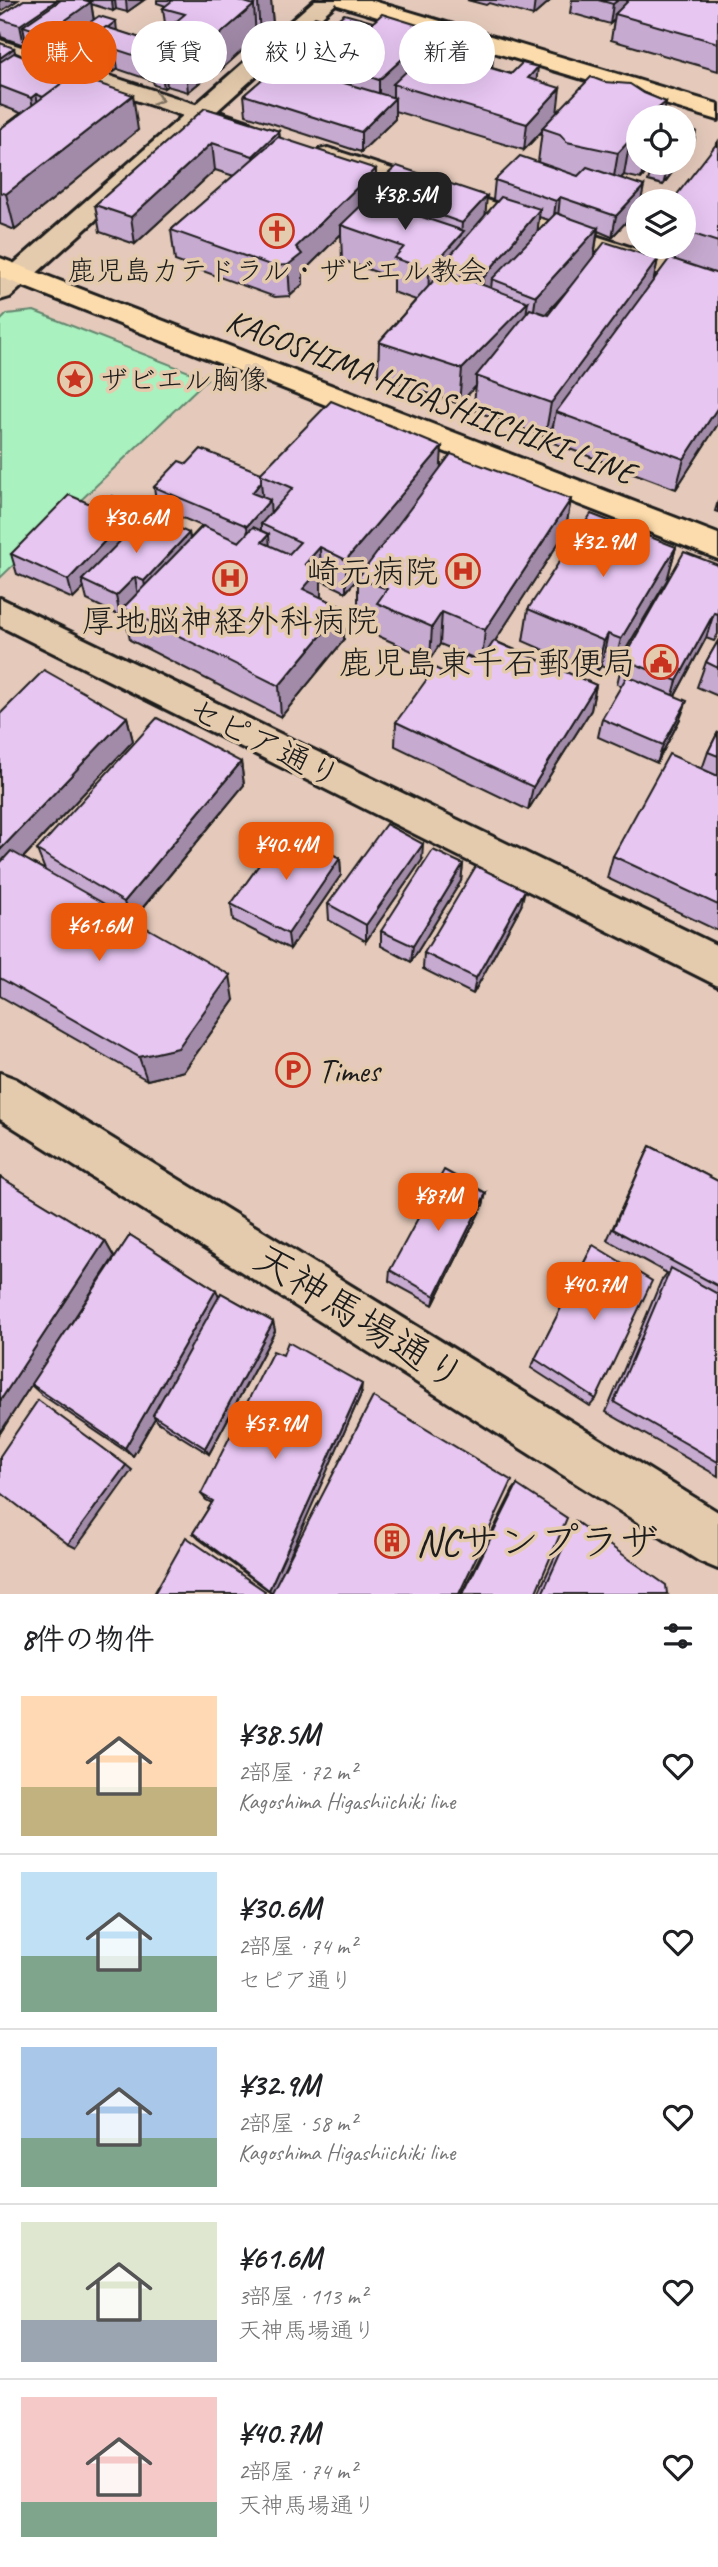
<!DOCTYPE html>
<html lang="ja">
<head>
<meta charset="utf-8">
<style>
	body { margin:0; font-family:Caveat,"Klee One",sans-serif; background:#f6f6f6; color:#202124; height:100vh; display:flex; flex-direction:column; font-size:26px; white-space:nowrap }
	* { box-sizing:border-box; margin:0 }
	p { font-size:23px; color:#757577 }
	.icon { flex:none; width:38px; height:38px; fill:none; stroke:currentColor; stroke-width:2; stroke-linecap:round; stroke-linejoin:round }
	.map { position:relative; height:1594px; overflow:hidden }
	.drawer { display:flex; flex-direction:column; background:#fff; flex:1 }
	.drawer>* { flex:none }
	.guide { position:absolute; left:21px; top:21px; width:677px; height:63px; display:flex; gap:14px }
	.buttons { position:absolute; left:626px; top:105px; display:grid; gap:14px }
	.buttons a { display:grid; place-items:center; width:70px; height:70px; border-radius:50%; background:#fff; box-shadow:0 7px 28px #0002; font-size:35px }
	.price { position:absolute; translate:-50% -60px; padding:0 16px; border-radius:14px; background:#ea580c; color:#fff; font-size:23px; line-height:46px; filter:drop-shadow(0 2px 4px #0008) }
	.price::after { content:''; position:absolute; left:50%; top:42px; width:21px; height:16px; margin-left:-10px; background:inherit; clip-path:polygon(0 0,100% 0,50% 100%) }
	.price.active { background:#222; color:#fff }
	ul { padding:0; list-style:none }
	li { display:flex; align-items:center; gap:21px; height:175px; padding:0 21px }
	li+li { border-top:2px solid #e0e0e0 }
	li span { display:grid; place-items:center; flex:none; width:196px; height:140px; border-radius:0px; color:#555 }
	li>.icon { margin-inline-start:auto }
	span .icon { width:84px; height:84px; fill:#fffc; stroke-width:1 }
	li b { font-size:30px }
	h2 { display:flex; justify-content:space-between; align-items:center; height:84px; padding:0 21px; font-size:30px }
	.tag { padding:0 24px; border-radius:32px; background:#fff; box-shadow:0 7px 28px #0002; font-size:24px; line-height:63px }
	.tag.active { background:#ea580c; color:#fff }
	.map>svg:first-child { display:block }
	.green { fill:#a9f1bf; stroke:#62866e; stroke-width:2 }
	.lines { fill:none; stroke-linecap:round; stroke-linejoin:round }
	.street-casing { stroke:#1c1c1c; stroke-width:6 }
	.secondary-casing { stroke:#1c1c1c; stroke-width:6 }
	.primary-casing { stroke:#1c1c1c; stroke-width:6 }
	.highway-casing { stroke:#1c1c1c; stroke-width:6 }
	.street { fill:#e5cbad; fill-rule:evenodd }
	.secondary { fill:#e5cbad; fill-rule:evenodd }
	.primary { fill:#fcdcac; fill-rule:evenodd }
	.highway { fill:#fcdcac; fill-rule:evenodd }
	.wall { fill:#c7aad0; stroke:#1c1c1c; stroke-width:2; fill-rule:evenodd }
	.shaded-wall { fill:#a28ba9; stroke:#1c1c1c; stroke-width:2 }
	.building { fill:#e7c6f2; stroke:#1c1c1c; stroke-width:2 }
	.oneway { stroke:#807464 }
	.labels { text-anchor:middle; stroke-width:7; stroke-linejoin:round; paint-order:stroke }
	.far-poi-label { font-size:28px; fill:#1c1c1c; stroke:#e5cbad }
	.street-label { font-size:33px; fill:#1c1c1c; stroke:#e5cbad }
	.poi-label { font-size:33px; fill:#1c1c1c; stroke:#e5cbad; text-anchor:end }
	.near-street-label { font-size:40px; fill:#1c1c1c; stroke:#e5cbad }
	.near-poi-label { font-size:40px; fill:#1c1c1c; stroke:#e5cbad; text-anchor:start }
</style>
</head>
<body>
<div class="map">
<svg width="718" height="1594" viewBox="0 0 718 1594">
	<rect width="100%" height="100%" fill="#e5cabb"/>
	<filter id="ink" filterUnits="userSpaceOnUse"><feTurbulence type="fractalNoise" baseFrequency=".0143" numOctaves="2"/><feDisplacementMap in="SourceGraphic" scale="14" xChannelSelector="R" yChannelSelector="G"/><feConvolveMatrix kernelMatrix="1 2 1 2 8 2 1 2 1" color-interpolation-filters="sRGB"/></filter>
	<g filter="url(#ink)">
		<!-- green -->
		<path class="green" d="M34,311L207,379L0,578V321L7,314Z"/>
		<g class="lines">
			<!-- street casing -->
			<g class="street-casing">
				<g id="street">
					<path d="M0,40L250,122L254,127L250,132L241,135L232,132L0,55Z"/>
					<path d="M328,148L718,276V295L319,162L315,156L319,150Z"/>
					<path d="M0,598L718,946V986L0,626Z"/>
					<path d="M0,1073L16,1079L718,1512V1569L699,1561L0,1119Z"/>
				</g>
			</g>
			<!-- secondary casing -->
			<g class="secondary-casing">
				<path id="secondary" d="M315,0H340L10,297L0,300V276Z"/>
			</g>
			<!-- primary casing -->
			<g class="primary-casing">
				<path id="primary" d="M0,258L718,534V559L0,277Z"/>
			</g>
			<!-- highway casing -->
			<g class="highway-casing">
				<path id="highway" d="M335,0H370L718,104V120L338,5Z"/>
			</g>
			<!-- street -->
			<use href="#street" class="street"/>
			<!-- secondary -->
			<use href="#secondary" class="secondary"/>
			<!-- primary -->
			<use href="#primary" class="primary"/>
			<!-- highway -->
			<use href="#highway" class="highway"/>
		</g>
		<!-- wall -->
		<g class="wall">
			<path d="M24,0H144L127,12L116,9L113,11L91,4L94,20L117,31L168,47L163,8L166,6L157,3V0H271L273,25L260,36L256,35V38L214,76L205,73V78L188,92L167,86L164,88L154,85L153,81L118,69L114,72L103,69V64L91,60L90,52L77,61L60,56L58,47L50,54L27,46L26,43L24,45L1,37L0,31V16Z"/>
			<path d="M467,0H551L533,16L489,3L486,5Z"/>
			<path d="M572,0H718V71L611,40L614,20L610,24L570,13Z"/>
			<path d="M334,22H373L434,30L433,48L492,68L536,81L557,112L604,82L644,93L666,102L663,117H639V163H654L641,179L624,175L621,178L639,201V208L612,237L598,231L594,256L658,259L653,281L670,259L649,252L650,247H684V201L718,142V424L676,489L551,442L553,426L545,437L473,410L476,386L459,404L378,376L379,342L416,300L393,292V278L342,260L341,234L303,272V284L290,296L275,297L175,261L171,230L234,176L215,170L135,244L100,232L95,205L205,108L279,131L280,138L376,185L485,216L498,202L493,200L495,180L538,162L542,131L524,150L395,111V119L361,152L246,115L244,95L267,75L266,58ZM539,217L549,220L537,233ZM565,293L548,315L546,314L549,310Z"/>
			<path d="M0,43L16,53L60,72L93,81L138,130L15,230L0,224V129L21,113L0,105Z"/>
			<path d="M656,163H679L663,185L648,181L651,170Z"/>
			<path d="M187,464L261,473L441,468L571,499L565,533L495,641L596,685L591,710L528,810L395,746L396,722L451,676L481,661L440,644L430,659L376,635V617L358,610V578L346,592L321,580L320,581L321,597L344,608V640L281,717L130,640L124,611L120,616L87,600L84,588L73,599L17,574L11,554L100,508L137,507L139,521L189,533L190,539L202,526L157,507L154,487Z"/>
			<path d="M718,501V512L715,511Z"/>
			<path d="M676,547L667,580L613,671L601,666L596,673L523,641L528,609Z"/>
			<path d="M718,565V634L714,641L706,638L675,696L680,719L657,763L598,737L602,719L622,686L617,684L623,659Z"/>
			<path d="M718,641V696L697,687L706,662Z"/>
			<path d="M0,714L127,717L133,741L23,858L45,870L37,850L241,762L244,785L133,920L234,1000L184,1071L147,1080L0,996Z"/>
			<path d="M718,732V931L607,878L613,856L702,769L708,752Z"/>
			<path d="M340,858L341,875L290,949L233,920L231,904Z"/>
			<path d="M422,860L366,941L329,920L328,904Z"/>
			<path d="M463,864L461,881L411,962L381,946V931Z"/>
			<path d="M521,906L473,994L423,969L424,953Z"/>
			<path d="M650,1146L718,1181V1476L606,1412L661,1281L667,1273L607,1240Z"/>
			<path d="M0,1177L105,1241L114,1257L44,1365L130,1235L216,1290L219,1297L221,1293L273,1322L275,1331L209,1454L158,1422L155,1418L133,1456L42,1395L31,1385L0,1433Z"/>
			<path d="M486,1193L483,1205L433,1305L389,1281L390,1270Z"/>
			<path d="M593,1245L596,1399L590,1406L531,1368Z"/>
			<path d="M361,1394L272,1593L199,1539L193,1533L212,1503L206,1500L201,1494Z"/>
			<path d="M517,1485L535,1594H461L513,1490Z"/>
			<path d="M575,1521L667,1594H538L569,1525Z"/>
		</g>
		<!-- shaded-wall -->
		<g class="shaded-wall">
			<path d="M0,0H18L0,12Z"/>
			<path d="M57,0H67L23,26L26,43L24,45L20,25Z"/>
			<path d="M112,0H115L116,9L113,11Z"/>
			<path d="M126,0H144L127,12Z"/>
			<path d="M261,0H271L273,25L260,36L258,3Z"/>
			<path d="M535,0H551L533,16Z"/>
			<path d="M618,0H634L615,14L614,20L610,24L613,4Z"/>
			<path d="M91,2L94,22L58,45V47L50,54L46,34Z"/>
			<path d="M254,5L256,38L214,76L211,42Z"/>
			<path d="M116,21L117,32L89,41Z"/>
			<path d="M434,30L432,60L393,84V98L379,111V80Z"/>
			<path d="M88,41L90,52L77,61L75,51Z"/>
			<path d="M14,48L19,68L0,81V58Z"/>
			<path d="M115,49L118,69L114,72L111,52Z"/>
			<path d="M493,57L491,83L484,66Z"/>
			<path d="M203,58L205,78L188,92L186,72Z"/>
			<path d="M329,65V85L317,75Z"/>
			<path d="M165,66L167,86L164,88L161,68Z"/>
			<path d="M538,67L535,94L528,78Z"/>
			<path d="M91,73L95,93L56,101Z"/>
			<path d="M560,88L557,114L542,128V131L524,150L527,124Z"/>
			<path d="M36,94L40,114L35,118L31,98Z"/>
			<path d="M133,95L138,130L15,230L6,194Z"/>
			<path d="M395,98V119L361,152V132Z"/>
			<path d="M666,102L663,117H650V115Z"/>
			<path d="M279,131L281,158L255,183L253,156Z"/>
			<path d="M696,131L694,142L684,156V148Z"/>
			<path d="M630,140L624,175L612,188L618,153Z"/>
			<path d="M212,143L215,170L135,244L131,217Z"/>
			<path d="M644,163H654L641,179Z"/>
			<path d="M674,163H679L663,185L666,174Z"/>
			<path d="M376,169V192L370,190V205L341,225V234L303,272V284L290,296L288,265L296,247Z"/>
			<path d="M644,186L641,201H639V208L612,237L616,216Z"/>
			<path d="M487,196L484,231L443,264L442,288L428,304L429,270L461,235L462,223Z"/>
			<path d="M560,197L558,217L553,222L556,201Z"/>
			<path d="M540,209L536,244L492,279L490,299L480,312L483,278Z"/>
			<path d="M598,228L593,262L531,330L536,296Z"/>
			<path d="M658,259L651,293L556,412L553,426L545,437L551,403Z"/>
			<path d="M528,302L523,336L476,376V386L459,404L462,369Z"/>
			<path d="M718,407V424L676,489L684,459Z"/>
			<path d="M442,447L440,481L346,592V560Z"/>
			<path d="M261,482L263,502L252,493Z"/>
			<path d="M571,499L565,533L482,661L485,630Z"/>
			<path d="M270,500L271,520L261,524V531L249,546L247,526Z"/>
			<path d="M137,507L140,526L82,580L84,588L73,599L68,580Z"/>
			<path d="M189,533L192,552L148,600L144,581Z"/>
			<path d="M269,534L271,567L262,542Z"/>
			<path d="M320,547L321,580V603L303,589L305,564Z"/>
			<path d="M676,547L667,580L613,671L621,639Z"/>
			<path d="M135,577L138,596L123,608L124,611L120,616L116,596Z"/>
			<path d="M344,608V640L281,717L279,686Z"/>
			<path d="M442,612L440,644L430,659L432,627Z"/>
			<path d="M714,613L706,638L670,705L677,681Z"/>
			<path d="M608,634L601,666L596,673L604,641Z"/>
			<path d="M596,685L591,710L528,810L533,787Z"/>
			<path d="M687,701L680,719L657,763L663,745Z"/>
			<path d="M127,717L133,741L0,882V850Z"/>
			<path d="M241,762L244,785L130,923L124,902Z"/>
			<path d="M423,844L422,860L366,941V925Z"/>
			<path d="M340,858L341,875L290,949L288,934Z"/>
			<path d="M463,864L461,881L411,962L413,946Z"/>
			<path d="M525,890L521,906L473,994L476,978Z"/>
			<path d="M230,975L234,1000L184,1071L147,1080L139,1057Z"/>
			<path d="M486,1193L483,1205L433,1305L435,1296Z"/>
			<path d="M105,1241L114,1257L0,1433V1401Z"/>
			<path d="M216,1290L221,1302L153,1415L155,1418L133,1456L125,1448Z"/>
			<path d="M273,1322L275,1331L209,1454L205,1448Z"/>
			<path d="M362,1384L361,1394L273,1594L269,1590Z"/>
			<path d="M126,1465L132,1470L76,1548L68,1544Z"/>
		</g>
		<!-- building -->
		<g class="building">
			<path d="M24,0H57L20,25L0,19V16Z"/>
			<path d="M61,0H84L91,2L46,34L23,26Z"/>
			<path d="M173,0H238L254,5L211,42L166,30L185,14L163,8Z"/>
			<path d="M598,0H618L613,4Z"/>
			<path d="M629,0H718V43L615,14Z"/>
			<path d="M344,14L373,22L329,63V65L317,75L395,98L361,132L244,95L281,63L266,58L315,17L334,22Z"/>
			<path d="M382,14L434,30L379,80L329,63Z"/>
			<path d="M99,16L116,21L107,28L106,27L75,51L58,45Z"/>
			<path d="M106,27L203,58L186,72L165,66L161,68L151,65L155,62L115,49L111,52L100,49L104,46L88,40Z"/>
			<path d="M0,43L14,48L0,58Z"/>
			<path d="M454,45L493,57L484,66L511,74L522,63L538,67L528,78L560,88L527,124L393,84L431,48L447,52Z"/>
			<path d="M14,53L60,72L68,66L91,73L84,79L73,75L43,97L36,94L31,98L0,86V62Z"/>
			<path d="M73,75L133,95L6,194L0,192V129Z"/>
			<path d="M591,77L604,82L630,84L644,93L666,102L650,115L655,117H639V141L630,140L618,153L567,142L560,134L542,128Z"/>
			<path d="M205,108L279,131L253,156L212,143L131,217L95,205Z"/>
			<path d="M684,128L696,131L684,148Z"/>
			<path d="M278,137L376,169L296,247L302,254L288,265L273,266L171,230Z"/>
			<path d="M718,142V242L684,231V201H672Z"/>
			<path d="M520,156L578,176L587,167L644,186L616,216L560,197L556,201L495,180Z"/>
			<path d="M656,163H674L666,174L651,170Z"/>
			<path d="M397,166L487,196L462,223L370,190Z"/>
			<path d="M501,197L540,209L483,278L443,264Z"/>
			<path d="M368,199L464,231L429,270L394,258L404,247L341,225Z"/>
			<path d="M556,213L598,228L536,296L492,279Z"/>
			<path d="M605,242L658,259L551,403L476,376L530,309L548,315Z"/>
			<path d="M670,258L718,274V407L684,459L556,412Z"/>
			<path d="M443,270L528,302L462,369L379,342Z"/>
			<path d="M331,401L442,447L346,560L320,547L305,564L320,570L303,589L344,608L279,686L123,608L203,526L239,542L253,527L269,534L262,542L289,554L300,542L261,524L293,488L260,474Z"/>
			<path d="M201,449L261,473V482L252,493L270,500L247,526L154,487L179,461L187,464Z"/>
			<path d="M451,454L571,499L485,630L442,612L432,627L377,603L387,589L358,578Z"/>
			<path d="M69,495L100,508L112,496L137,507L68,580L11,554Z"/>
			<path d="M147,514L189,533L144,581L135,577L116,596L82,580Z"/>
			<path d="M591,514L676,547L621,639L608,634L604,641L528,609Z"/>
			<path d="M684,552L718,565V614L714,613L677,681L623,659Z"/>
			<path d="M494,641L596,685L533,787L396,722L435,668L451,676L466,656L480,662Z"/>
			<path d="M718,641V668L706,662Z"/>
			<path d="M44,670L127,717L0,850V714Z"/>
			<path d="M627,676L687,701L663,745L602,719Z"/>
			<path d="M157,718L241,762L124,902L37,850Z"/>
			<path d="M718,732V756L708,752Z"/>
			<path d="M669,754L718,776V905L613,856Z"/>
			<path d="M386,824L423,844L366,925L328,904Z"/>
			<path d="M284,830L340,858L288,934L231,904Z"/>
			<path d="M433,850L463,864L413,946L381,931Z"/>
			<path d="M11,851L230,975L178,1048L139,1057L0,978V863Z"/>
			<path d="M476,866L525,890L476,978L424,953Z"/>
			<path d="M650,1146L718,1181V1286L613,1229Z"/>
			<path d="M444,1170L486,1193L435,1296L390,1270Z"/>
			<path d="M0,1177L105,1241L0,1401Z"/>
			<path d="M130,1235L216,1290L125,1448L31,1384Z"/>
			<path d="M593,1245L652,1281L596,1399L535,1359Z"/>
			<path d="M671,1268L718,1294V1462L614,1402Z"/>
			<path d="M221,1293L273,1322L205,1448L153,1415Z"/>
			<path d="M288,1342L362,1384L269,1590L193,1533L213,1501L201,1494L273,1351L283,1355Z"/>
			<path d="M373,1397L512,1481L459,1594H271Z"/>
			<path d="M38,1400L126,1465L68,1544L0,1492V1456Z"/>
			<path d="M517,1485L567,1518L535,1594H463Z"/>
			<path d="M575,1521L666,1585L667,1594H542Z"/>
			<path d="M186,1537L265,1591L263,1594H154Z"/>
		</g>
		<!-- one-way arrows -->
		<defs><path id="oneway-chevron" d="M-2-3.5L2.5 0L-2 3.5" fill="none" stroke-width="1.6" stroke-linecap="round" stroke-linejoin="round" transform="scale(1.75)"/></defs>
		<use class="oneway" href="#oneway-chevron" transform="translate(158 99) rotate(18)"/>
	</g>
	<!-- icons -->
	<defs>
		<g id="church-ring" transform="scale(1.75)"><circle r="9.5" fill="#e5cbad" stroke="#c8321e" stroke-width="1.5"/><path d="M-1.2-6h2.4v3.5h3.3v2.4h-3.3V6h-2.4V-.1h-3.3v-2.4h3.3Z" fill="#c8321e"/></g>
		<g id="sight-ring" transform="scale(1.75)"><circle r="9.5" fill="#e5cbad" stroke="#c8321e" stroke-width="1.5"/><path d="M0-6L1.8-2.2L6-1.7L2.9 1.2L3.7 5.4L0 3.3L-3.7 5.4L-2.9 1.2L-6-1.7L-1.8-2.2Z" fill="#c8321e"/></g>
		<g id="hospital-ring" transform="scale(1.75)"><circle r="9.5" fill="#e5cbad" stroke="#c8321e" stroke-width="1.5"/><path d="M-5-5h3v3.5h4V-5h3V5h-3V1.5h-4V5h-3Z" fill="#c8321e"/></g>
		<g id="civic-ring" transform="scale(1.75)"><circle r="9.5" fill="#e5cbad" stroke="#c8321e" stroke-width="1.5"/><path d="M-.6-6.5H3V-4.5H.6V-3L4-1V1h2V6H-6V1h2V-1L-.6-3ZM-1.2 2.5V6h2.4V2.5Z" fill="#c8321e"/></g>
		<g id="parking-ring" transform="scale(1.75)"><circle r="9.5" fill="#e5cbad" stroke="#c8321e" stroke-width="1.5"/><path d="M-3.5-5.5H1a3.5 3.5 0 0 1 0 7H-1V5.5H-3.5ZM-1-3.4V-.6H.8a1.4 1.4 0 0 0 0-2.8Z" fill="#c8321e"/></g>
		<g id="building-ring" transform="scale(1.75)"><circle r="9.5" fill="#e5cbad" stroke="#c8321e" stroke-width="1.5"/><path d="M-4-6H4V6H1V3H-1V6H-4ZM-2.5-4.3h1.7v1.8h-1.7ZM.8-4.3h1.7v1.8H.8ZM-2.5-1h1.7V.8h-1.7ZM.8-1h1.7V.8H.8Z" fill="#c8321e"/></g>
	</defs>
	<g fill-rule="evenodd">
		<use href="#church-ring" x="277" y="231"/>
		<use href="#sight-ring" x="75" y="379"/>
		<use href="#hospital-ring" x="463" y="571"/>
		<use href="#hospital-ring" x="230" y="578"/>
		<use href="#civic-ring" x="661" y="662"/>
		<use href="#parking-ring" x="293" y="1070"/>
		<use href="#building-ring" x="392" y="1541"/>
	</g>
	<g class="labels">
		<!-- far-poi labels -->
		<g class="far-poi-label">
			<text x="277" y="280">鹿児島カテドラル・ザビエル教会</text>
			<text x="100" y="389" text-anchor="start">ザビエル胸像</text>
		</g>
		<!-- street labels -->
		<g class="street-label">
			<text transform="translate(431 396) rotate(21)" y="12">KAGOSHIMA HIGASHIICHIKI LINE</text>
			<text transform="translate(265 742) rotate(26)" y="12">セピア通り</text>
		</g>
		<!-- poi labels -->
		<g class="poi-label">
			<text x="438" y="583">崎元病院</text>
			<text x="230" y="632" text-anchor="middle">厚地脳神経外科病院</text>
			<text x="636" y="674">鹿児島東千石郵便局</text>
			<text x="318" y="1082" text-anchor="start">Times</text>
		</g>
		<!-- near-street labels -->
		<g class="near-street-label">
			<text transform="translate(360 1317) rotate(32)" y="14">天神馬場通り</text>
		</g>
		<!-- near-poi labels -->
		<g class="near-poi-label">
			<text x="416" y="1555">NCサンプラザ</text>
		</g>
	</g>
</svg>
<div class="buttons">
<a><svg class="icon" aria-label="locate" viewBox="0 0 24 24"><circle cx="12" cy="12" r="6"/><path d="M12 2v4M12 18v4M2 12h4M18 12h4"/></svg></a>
<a><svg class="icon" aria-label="layers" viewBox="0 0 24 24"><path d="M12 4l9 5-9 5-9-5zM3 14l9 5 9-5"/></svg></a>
</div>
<b class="price active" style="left:405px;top:232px">¥38.5M</b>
<b class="price" style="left:136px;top:555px">¥30.6M</b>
<b class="price" style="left:603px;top:579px">¥32.9M</b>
<b class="price" style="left:286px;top:882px">¥40.4M</b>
<b class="price" style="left:99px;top:963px">¥61.6M</b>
<b class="price" style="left:438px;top:1233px">¥87M</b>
<b class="price" style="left:594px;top:1322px">¥40.7M</b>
<b class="price" style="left:275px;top:1461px">¥57.9M</b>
<div class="guide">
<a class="tag active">購入</a>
<a class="tag">賃貸</a>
<a class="tag">絞り込み</a>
<a class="tag">新着</a>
</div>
</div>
<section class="drawer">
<h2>8件の物件<svg class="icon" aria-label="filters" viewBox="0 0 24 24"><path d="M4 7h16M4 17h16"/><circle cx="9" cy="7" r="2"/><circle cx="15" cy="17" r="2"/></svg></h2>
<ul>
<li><span style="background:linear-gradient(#ffd9b3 65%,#c2b280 0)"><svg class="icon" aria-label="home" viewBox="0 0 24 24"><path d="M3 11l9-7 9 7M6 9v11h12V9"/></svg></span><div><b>¥38.5M</b><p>2部屋 · 72 m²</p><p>Kagoshima Higashiichiki line</p></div><svg class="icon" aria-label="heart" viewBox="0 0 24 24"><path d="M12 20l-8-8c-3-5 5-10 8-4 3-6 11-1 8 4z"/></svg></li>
<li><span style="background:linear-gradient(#bfe0f5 60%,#7fa58c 0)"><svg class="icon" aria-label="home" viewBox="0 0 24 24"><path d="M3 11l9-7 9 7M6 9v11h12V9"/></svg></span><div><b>¥30.6M</b><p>2部屋 · 74 m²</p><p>セピア通り</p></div><svg class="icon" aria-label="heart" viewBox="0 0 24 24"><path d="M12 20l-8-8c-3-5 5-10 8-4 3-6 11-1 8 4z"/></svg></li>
<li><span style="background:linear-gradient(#a9c7e8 65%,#7fa58c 0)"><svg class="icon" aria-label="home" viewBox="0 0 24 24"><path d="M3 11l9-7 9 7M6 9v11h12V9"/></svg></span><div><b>¥32.9M</b><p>2部屋 · 58 m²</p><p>Kagoshima Higashiichiki line</p></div><svg class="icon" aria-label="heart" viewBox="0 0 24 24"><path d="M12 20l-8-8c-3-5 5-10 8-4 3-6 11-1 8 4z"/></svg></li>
<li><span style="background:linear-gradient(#dfe7d0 70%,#9aa5b1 0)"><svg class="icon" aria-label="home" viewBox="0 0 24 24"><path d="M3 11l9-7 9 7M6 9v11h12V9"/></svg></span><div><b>¥61.6M</b><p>3部屋 · 113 m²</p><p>天神馬場通り</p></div><svg class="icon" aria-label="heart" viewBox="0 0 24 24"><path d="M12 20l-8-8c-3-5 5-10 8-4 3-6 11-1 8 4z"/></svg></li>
<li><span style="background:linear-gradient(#f6c9c9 75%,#7fa58c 0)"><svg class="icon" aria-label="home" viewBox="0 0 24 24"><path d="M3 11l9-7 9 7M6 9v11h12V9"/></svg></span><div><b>¥40.7M</b><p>2部屋 · 74 m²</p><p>天神馬場通り</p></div><svg class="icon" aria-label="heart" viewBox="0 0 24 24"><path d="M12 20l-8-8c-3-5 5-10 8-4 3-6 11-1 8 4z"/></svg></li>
</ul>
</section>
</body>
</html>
